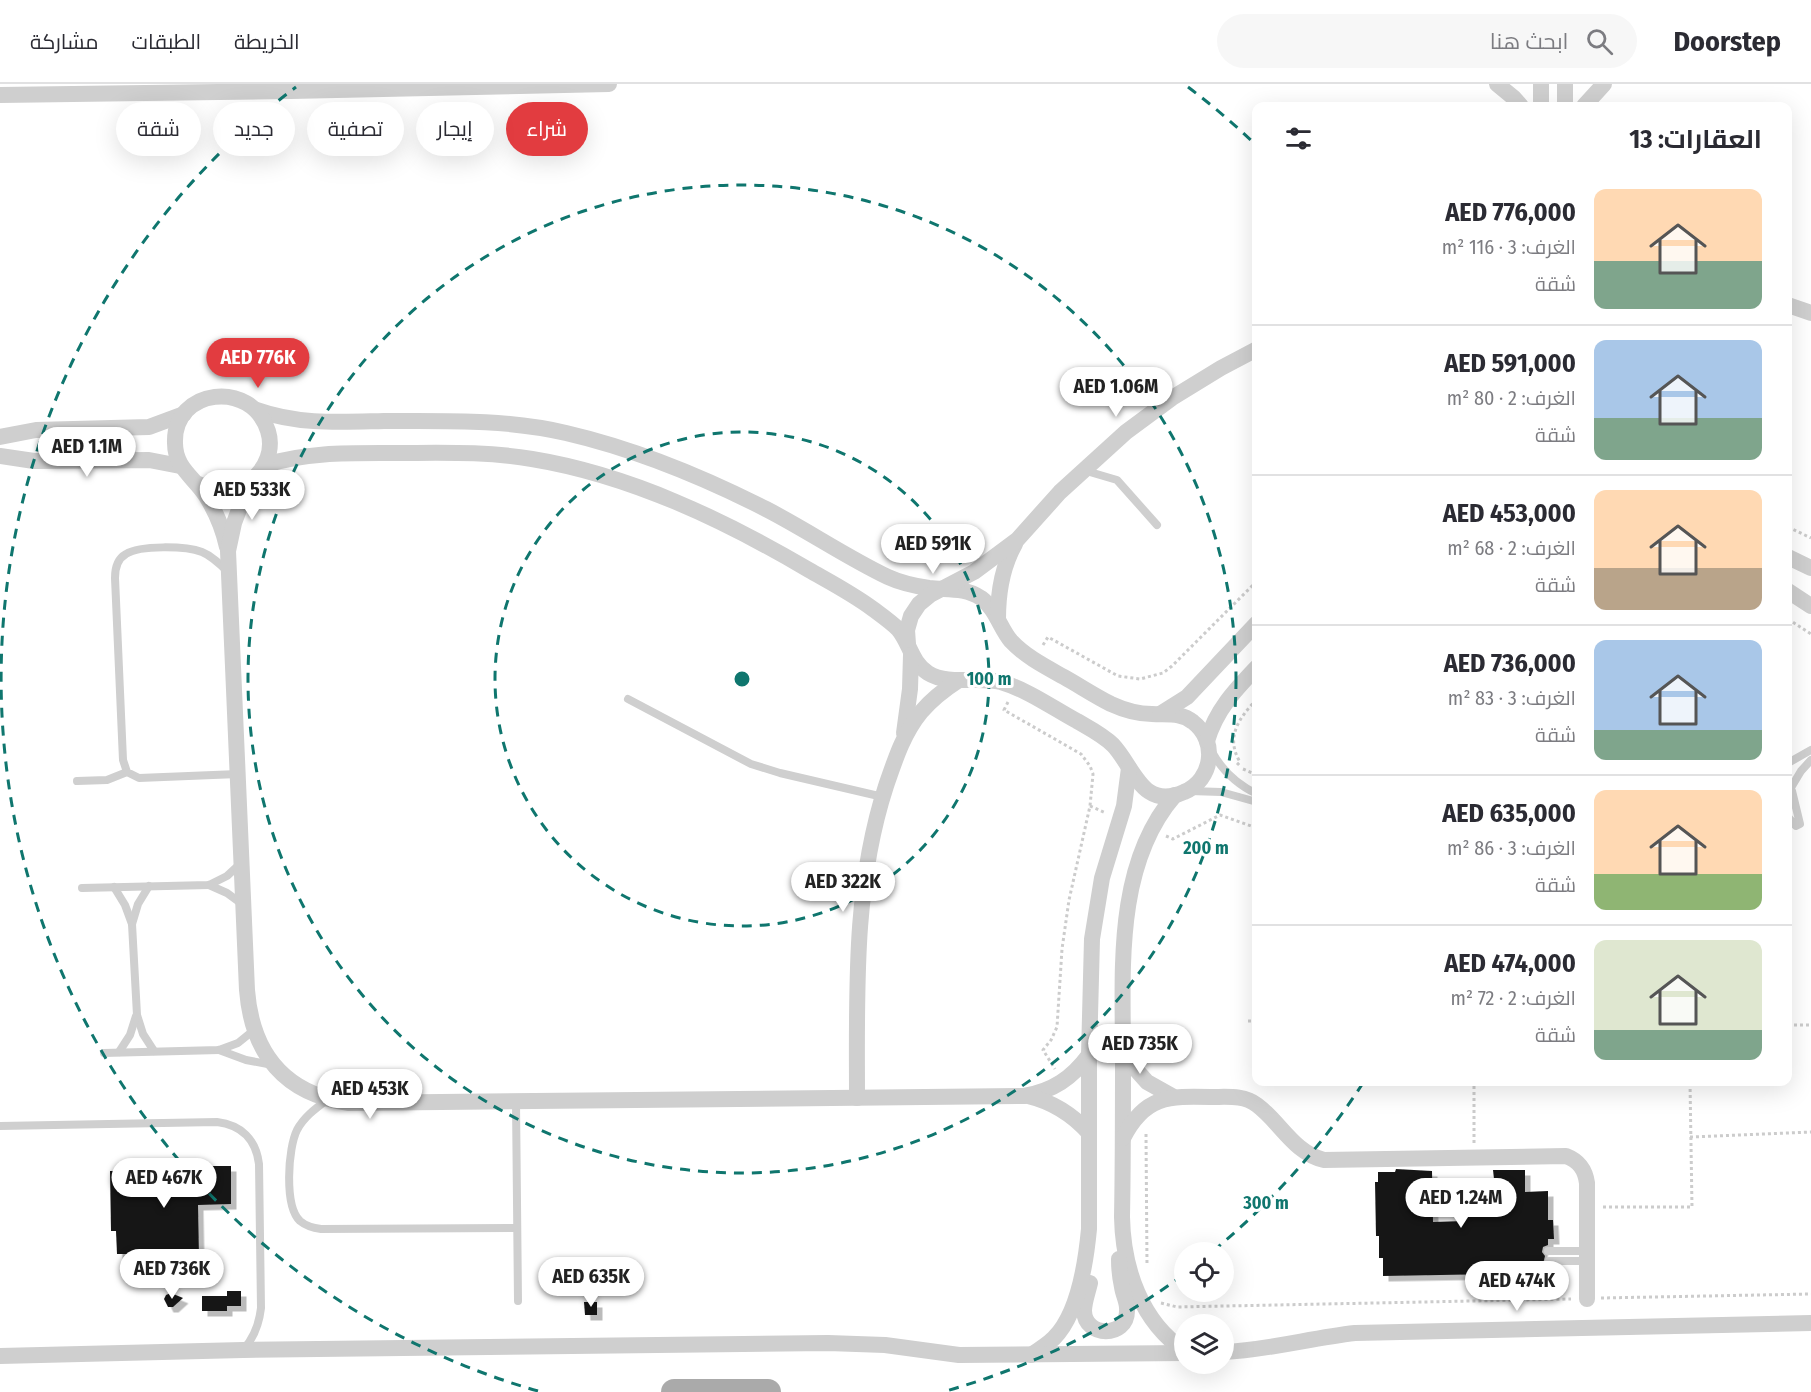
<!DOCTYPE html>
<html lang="ar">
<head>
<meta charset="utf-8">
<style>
	body { margin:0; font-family:"Fira Sans Condensed",Cairo,sans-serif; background:#f7f7f7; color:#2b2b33; direction:rtl; height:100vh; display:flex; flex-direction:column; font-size:22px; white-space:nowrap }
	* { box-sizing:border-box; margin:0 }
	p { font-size:20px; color:#7c7c81 }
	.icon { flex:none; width:33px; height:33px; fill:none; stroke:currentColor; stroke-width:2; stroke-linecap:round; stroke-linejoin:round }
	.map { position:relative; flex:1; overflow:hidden; direction:ltr }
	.side { position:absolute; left:1252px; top:18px; width:540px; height:984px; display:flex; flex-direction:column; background:#fff; border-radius:12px; box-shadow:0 6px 24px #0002; direction:rtl }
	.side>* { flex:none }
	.top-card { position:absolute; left:18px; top:18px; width:570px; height:54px; direction:rtl; display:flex; gap:12px }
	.fabs { position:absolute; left:1174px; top:1158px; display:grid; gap:12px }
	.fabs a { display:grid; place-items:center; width:60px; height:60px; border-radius:50%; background:#fff; box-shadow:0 6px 24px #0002; font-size:30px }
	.price { position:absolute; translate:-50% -51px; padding:0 14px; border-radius:21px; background:#fff; color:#222; font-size:20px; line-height:39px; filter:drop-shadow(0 2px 3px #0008) }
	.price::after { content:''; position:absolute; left:50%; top:36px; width:18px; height:14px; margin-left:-9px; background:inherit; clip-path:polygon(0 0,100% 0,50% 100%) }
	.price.active { background:#e23c40; color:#fff }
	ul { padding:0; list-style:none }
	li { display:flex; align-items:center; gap:18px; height:150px; padding:0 30px }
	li+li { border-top:2px solid #e1e1e2 }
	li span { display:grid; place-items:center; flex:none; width:168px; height:120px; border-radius:12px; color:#555 }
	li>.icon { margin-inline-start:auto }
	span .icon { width:72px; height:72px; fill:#fffc; stroke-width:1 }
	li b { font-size:26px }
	h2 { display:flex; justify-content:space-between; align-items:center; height:72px; padding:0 30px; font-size:26px }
	.chip { padding:0 21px; border-radius:27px; background:#fff; box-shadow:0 6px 24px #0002; font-size:21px; line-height:54px }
	.chip.active { background:#e23c40; color:#fff }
	header { display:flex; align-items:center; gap:36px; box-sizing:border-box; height:84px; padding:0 30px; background:#fff; border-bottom:2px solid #e1e1e2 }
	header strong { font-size:28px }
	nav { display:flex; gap:33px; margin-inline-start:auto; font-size:21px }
	.search { width:420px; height:54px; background:#f7f7f7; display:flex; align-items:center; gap:15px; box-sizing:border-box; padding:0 21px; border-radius:33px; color:#7c7c81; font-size:22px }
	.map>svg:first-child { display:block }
	.building { fill:#191919; filter:url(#shadow) }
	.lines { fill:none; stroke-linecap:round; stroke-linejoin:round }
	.path { stroke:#ccc; stroke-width:3; stroke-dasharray:3 3; stroke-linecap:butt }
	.lane { stroke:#cfcfcf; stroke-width:8 }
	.street { stroke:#cfcfcf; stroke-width:16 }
	.primary { stroke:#aaa; stroke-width:26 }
	.ring { fill:none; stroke:#0f766e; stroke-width:3; stroke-dasharray:10 8 }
	.centre { fill:#0f766e; stroke:#fff; stroke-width:3 }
	.ring-label { font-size:18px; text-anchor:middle; font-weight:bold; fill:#0f766e; stroke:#fff; stroke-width:6; stroke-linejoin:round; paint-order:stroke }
</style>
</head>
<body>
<header>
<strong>Doorstep</strong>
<div class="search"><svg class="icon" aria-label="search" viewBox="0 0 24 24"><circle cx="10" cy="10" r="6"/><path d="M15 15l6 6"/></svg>ابحث هنا</div>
<nav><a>الخريطة</a><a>الطبقات</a><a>مشاركة</a></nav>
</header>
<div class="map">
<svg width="1811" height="1308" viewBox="0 0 1811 1308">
	<defs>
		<filter id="shadow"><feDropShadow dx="5.5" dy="5.5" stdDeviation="0" flood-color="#0004"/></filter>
	</defs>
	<rect width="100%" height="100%" fill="#fff"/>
	<!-- building -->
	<g class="building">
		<path d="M209,1082H231V1120L198,1121L199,1173H131V1170H117L116,1147H111L110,1087L209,1086Z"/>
		<path d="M1396,1085L1432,1087L1433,1138L1464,1137V1130L1492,1129L1491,1095H1494L1493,1086H1525V1108L1548,1107V1136H1553L1554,1155H1548V1161L1543,1163L1542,1168L1545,1172L1543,1180L1549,1183V1189L1383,1192V1174H1379V1152H1376L1375,1098H1378V1088H1395Z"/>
		<path d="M227,1207H241V1222H227V1227H202V1212H227Z"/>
		<path d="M171,1209L183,1214L173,1223H168L164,1215L166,1211Z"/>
		<path d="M584,1218H597V1231H585Z"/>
	</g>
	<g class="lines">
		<!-- path -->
		<g class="path">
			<path d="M1788,443L1811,454"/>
			<path d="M1788,535L1811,550"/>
			<path d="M1043,561L1048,553L1118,592L1140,595L1163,589L1172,582L1257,497"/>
			<path d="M1008,618L1004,626L1081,670L1090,682L1093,690L1090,722L1069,816L1062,865L1057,943L1051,956L1043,966L1055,985"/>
			<path d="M1237,681L1240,678C1225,653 1239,634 1257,615"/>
			<path d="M1243,685L1257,691"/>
			<path d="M1090,722L1106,729"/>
			<path d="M1166,752L1173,755L1220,731L1257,744"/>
			<path d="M1248,937H1257"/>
			<path d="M1788,941H1811"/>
			<path d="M1146,1050L1147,1181"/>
			<path d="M1690,1053L1811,1048"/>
			<path d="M1474,1059V998"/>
			<path d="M1603,1123H1692L1690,998"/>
			<path d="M1601,1214L1811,1210"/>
			<path d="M1161,1219L1177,1223L1571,1215"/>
		</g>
		<!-- lane -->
		<g class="lane">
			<path d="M1083,386L1117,396L1157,441"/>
			<path d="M228,488C220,480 212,472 202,468C186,462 140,461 126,470C117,475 115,484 115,494L123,676L127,688L139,694L238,690"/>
			<path d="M628,615L751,680L780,689L883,713"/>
			<path d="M1212,668C1222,686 1238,701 1257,710"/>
			<path d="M1788,679L1811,666"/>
			<path d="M77,697L107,696L127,688"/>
			<path d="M1792,702L1801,687L1811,676"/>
			<path d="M1190,707L1221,708L1257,718"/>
			<path d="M1788,733L1796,742L1800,740L1792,707"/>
			<path d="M209,801L227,809L242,820"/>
			<path d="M149,802L138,820L132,840L137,931L143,950L154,967"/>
			<path d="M114,803L125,821L132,840"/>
			<path d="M82,804L209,801L227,792L240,780"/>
			<path d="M219,966L246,976L273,981"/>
			<path d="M119,968L130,951L136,932"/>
			<path d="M104,969L219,966L238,959L254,946"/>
			<path d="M327,1016C315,1025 304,1033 297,1046C288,1064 284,1122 300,1137C306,1142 313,1144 321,1145L517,1144"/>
			<path d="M516,1018L518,1217"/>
			<path d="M0,1042L217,1038C241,1041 256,1055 259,1080L261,1224C259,1241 254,1254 243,1266"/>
			<path d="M1548,1167H1587"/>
			<path d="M1549,1177H1587"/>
		</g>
		<!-- street -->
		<g class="street">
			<path d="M1497,0L1514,14L1521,22"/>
			<path d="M1541,0V22"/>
			<path d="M1565,0V22"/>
			<path d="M0,11L291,7L609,0"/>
			<path d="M1584,22L1604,0"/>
			<path d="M1788,221L1811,229"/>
			<path d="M257,326C299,341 341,338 384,337C445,337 506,335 566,349C635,365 703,393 766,425C807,446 846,473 888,493C901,499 915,502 929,504C947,506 965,503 981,514C996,525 1000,544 1011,557C1026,573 1046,583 1064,593C1080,602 1095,612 1111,620C1124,626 1138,630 1152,630C1167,631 1181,628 1193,638C1218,657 1213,696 1184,708C1142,727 1134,683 1113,661C1103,651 1089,644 1077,637C1053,624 1028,606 1001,598C977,592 949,602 928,589C911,578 910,559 898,545C891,538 881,531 873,525C853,510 830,498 809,486C724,436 630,391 532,375C486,367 439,369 393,369C349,369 307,368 265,381"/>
			<path d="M0,353L36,346L149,343L184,330"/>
			<path d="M0,372L34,377L149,376L180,382"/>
			<path d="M196,399C204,403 212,407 222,407C252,407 277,376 268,347C252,295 173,304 175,359C175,384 194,393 206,412C216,428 223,445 227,463"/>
			<path d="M249,399L234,439L228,467L247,906C252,970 285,1010 349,1019L1024,1012C1053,1007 1072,994 1089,971"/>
			<path d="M1788,473L1811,484"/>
			<path d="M1788,507L1811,522"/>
			<path d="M998,535C998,508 1002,483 1015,460"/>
			<path d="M908,560L907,546L911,532L919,520L930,511L974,488L1017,456L1060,408L1126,348L1172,314L1221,284L1257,265"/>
			<path d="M1160,630L1187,613L1257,539"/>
			<path d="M904,649L910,605L911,571"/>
			<path d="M1207,657C1216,626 1235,606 1257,583"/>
			<path d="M1175,711C1114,781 1123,887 1123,973C1123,1026 1123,1080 1122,1133C1123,1184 1141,1238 1185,1267"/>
			<path d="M1123,971L1147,998L1172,1012"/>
			<path d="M1028,1012C1053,1018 1072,1030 1089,1049"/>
			<path d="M857,1014C857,909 853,803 886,702C895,676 903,650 921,628C932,615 945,605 959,596"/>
			<path d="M1123,1054C1145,1011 1169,1012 1212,1013C1228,1013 1244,1011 1257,1021C1280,1038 1294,1069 1324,1076L1566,1072C1579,1077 1585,1085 1587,1099V1215"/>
			<path d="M1090,1199C1088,1208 1084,1218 1084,1227C1085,1254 1127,1254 1127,1227C1128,1219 1123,1211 1122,1203C1120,1194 1119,1184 1119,1175"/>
			<path d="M1224,1268C1268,1266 1311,1254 1355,1249L1811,1239"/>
			<path d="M1031,1271C1039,1266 1047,1261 1054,1254C1078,1230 1086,1177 1089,1145V971L1092,855L1102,794L1124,722L1129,684"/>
			<path d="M0,1272L243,1266L828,1259L885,1261L959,1271L1185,1269"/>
		</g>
		<!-- primary -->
		<path class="primary" d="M674,1308H768"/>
	</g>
	<!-- distance rings -->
	<g class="ring">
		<circle cx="742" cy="595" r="247"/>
		<circle cx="742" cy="595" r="494"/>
		<path d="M1363 999A741 741 0 0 1 1213 1167M1183 1191A741 741 0 0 1 946 1307M538 1307A741 741 0 0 1 296 3M1188 3A741 741 0 0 1 1257 62"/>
	</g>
	<circle cx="742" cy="595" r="9" class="centre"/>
	<g class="ring-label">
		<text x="989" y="601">100 m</text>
		<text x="1206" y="770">200 m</text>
		<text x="1266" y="1125">300 m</text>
	</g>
</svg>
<div class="fabs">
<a><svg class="icon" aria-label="locate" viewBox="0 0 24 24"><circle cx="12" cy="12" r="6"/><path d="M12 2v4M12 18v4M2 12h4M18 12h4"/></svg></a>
<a><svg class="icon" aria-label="layers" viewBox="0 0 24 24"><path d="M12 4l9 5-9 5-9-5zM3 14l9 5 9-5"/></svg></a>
</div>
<b class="price active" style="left:258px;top:305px">AED 776K</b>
<b class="price" style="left:1116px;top:334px">AED 1.06M</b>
<b class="price" style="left:87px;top:394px">AED 1.1M</b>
<b class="price" style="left:252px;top:437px">AED 533K</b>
<b class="price" style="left:933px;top:491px">AED 591K</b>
<b class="price" style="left:843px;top:829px">AED 322K</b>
<b class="price" style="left:1140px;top:991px">AED 735K</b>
<b class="price" style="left:370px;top:1036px">AED 453K</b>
<b class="price" style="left:164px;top:1125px">AED 467K</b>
<b class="price" style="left:1461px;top:1145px">AED 1.24M</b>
<b class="price" style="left:172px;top:1216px">AED 736K</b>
<b class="price" style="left:591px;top:1224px">AED 635K</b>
<b class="price" style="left:1517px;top:1228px">AED 474K</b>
<div class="top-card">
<a class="chip active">شراء</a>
<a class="chip">إيجار</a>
<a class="chip">تصفية</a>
<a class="chip">جديد</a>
<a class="chip">شقة</a>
</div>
<section class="side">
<h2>العقارات: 13<svg class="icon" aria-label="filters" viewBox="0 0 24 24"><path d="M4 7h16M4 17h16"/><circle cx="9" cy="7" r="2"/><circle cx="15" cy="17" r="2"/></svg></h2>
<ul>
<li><span style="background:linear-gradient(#ffd9b3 60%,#7fa58c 0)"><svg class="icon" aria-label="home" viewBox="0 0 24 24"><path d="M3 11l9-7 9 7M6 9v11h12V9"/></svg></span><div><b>AED 776,000</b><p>الغرف: 3 · 116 m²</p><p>شقة</p></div></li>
<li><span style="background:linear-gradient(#a9c7e8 65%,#7fa58c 0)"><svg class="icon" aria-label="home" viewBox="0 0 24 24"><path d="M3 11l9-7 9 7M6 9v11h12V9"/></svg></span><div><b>AED 591,000</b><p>الغرف: 2 · 80 m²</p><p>شقة</p></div></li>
<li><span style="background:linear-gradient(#ffd9b3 65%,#b9a48a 0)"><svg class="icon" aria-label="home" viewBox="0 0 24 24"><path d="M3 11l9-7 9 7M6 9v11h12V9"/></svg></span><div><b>AED 453,000</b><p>الغرف: 2 · 68 m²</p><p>شقة</p></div></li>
<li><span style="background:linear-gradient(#a9c7e8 75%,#7fa58c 0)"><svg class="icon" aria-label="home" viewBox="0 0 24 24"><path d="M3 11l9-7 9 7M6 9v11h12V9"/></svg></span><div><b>AED 736,000</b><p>الغرف: 3 · 83 m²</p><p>شقة</p></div></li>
<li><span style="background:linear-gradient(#ffd9b3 70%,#8fb573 0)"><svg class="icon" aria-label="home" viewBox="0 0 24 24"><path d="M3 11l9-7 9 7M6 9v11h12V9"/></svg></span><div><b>AED 635,000</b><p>الغرف: 3 · 86 m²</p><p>شقة</p></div></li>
<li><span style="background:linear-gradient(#dfe7d0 75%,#7fa58c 0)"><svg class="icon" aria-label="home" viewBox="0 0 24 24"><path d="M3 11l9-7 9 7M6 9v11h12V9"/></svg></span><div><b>AED 474,000</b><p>الغرف: 2 · 72 m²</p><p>شقة</p></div></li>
</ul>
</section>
</div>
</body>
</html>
